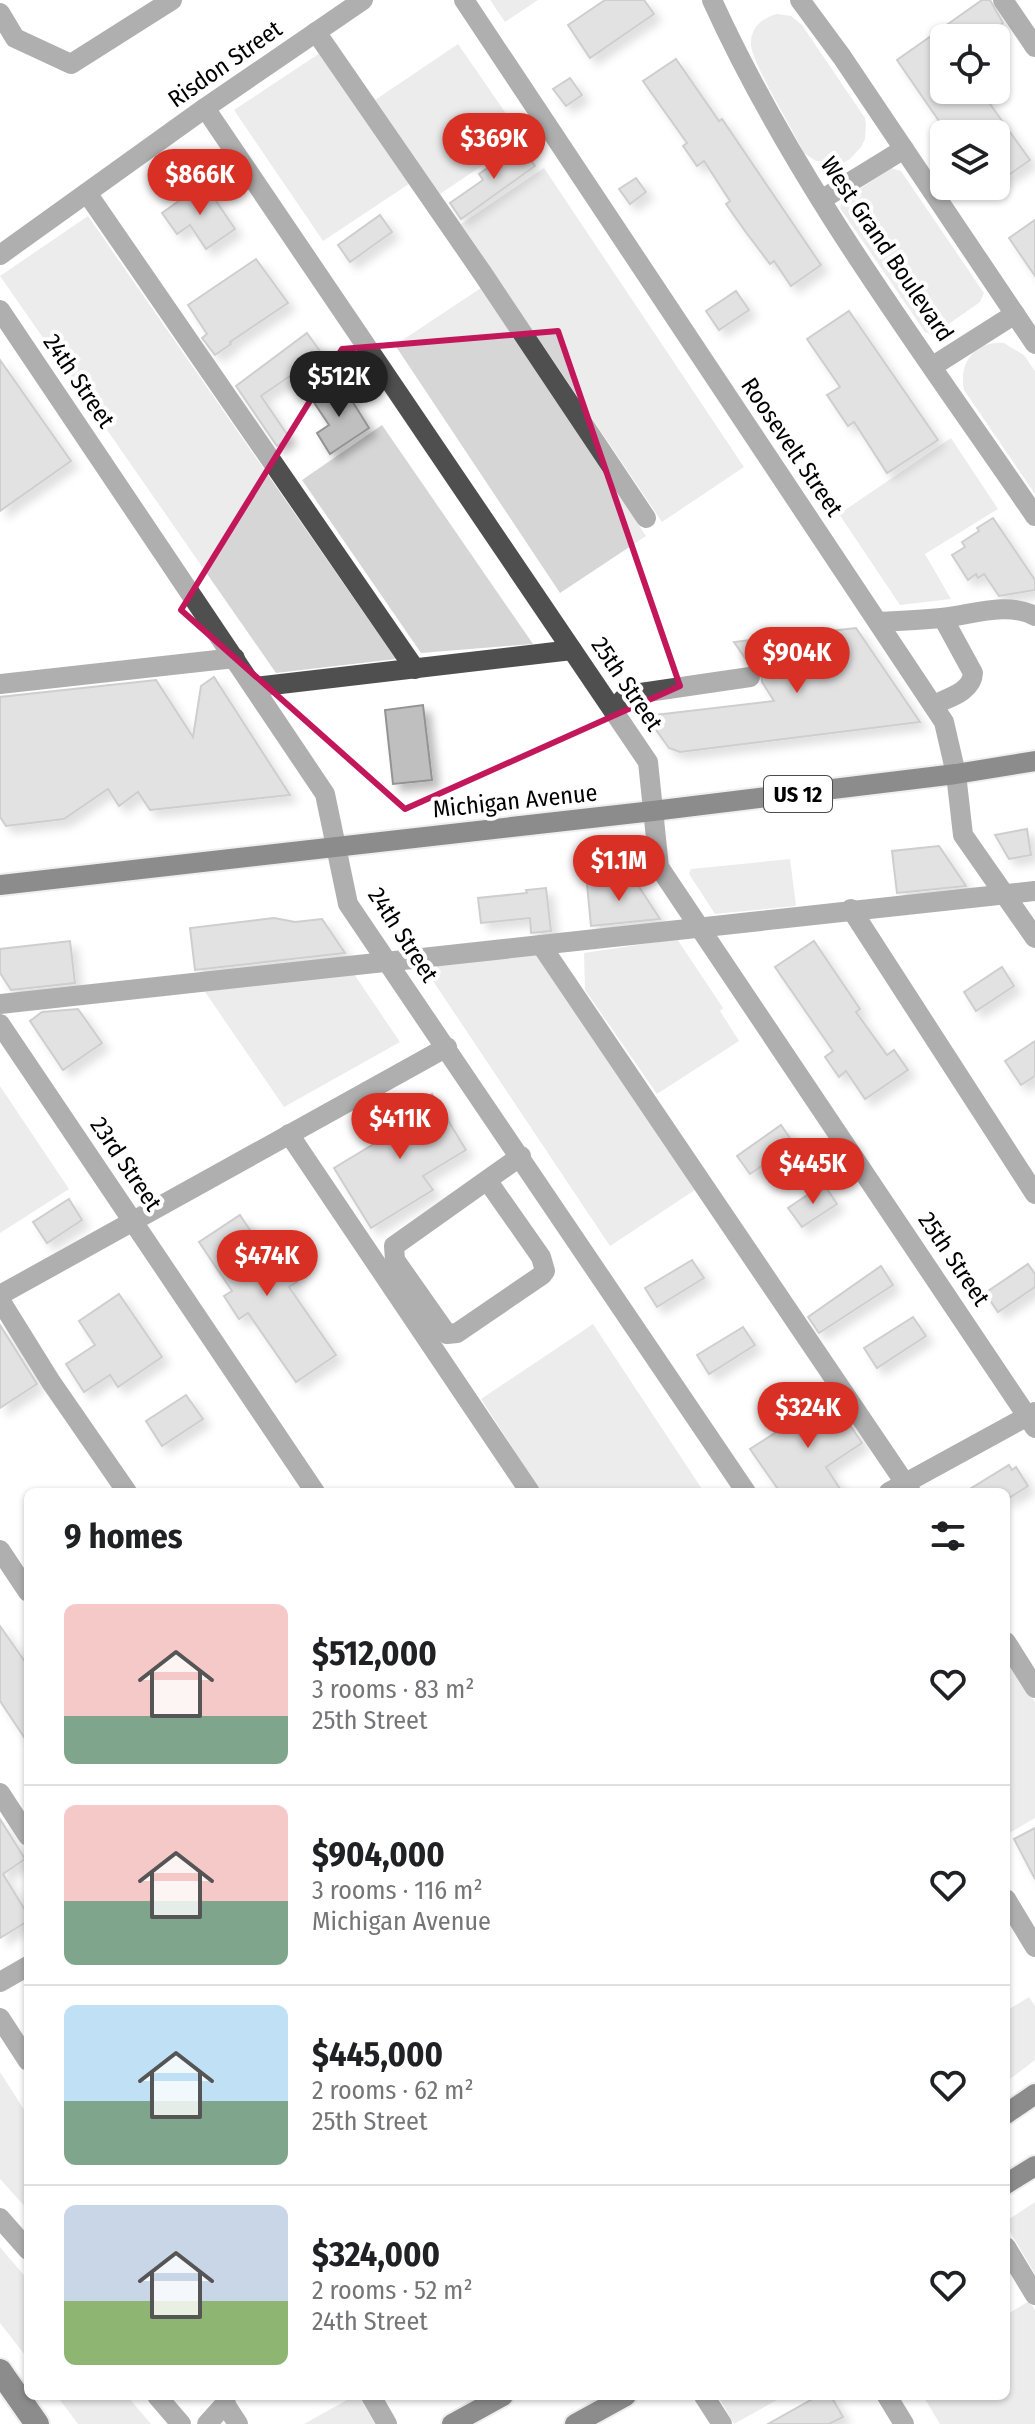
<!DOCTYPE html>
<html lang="en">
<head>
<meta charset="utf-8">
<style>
	body { margin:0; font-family:"Fira Sans Condensed",sans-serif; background:#f6f6f6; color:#202124; height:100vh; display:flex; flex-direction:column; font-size:30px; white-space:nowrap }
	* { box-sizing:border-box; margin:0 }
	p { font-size:26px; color:#757577 }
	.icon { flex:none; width:44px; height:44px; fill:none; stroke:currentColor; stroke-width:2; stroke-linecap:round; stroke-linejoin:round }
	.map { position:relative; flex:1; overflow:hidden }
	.sheet { position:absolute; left:24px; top:1488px; width:986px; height:912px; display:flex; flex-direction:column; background:#fff; border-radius:12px; box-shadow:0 2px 6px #0004 }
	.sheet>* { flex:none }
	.tools { position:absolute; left:930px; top:24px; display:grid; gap:16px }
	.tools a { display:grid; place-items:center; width:80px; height:80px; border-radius:12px; background:#fff; box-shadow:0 2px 6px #0004; font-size:40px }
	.price { position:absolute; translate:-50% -68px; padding:0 18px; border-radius:28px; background:#d93025; color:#fff; font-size:26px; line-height:52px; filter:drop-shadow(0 2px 4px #0008) }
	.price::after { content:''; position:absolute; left:50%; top:48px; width:24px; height:18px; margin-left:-12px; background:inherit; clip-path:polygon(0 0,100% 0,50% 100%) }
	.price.active { background:#222; color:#fff }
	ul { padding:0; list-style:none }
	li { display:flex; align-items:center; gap:24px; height:200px; padding:0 40px }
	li+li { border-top:2px solid #e0e0e0 }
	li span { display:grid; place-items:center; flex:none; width:224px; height:160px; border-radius:12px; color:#555 }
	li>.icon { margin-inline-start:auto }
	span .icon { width:96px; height:96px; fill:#fffc; stroke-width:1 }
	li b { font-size:34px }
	h2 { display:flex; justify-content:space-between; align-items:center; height:96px; padding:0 40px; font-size:34px }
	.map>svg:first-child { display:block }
	.green { fill:#d6d6d6 }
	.building { fill:#bfbfbf; stroke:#939393; stroke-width:2; filter:url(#shadow) }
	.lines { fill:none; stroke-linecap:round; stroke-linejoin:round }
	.major-casing { stroke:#dbdbdb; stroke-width:24 }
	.highway-casing { stroke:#dbdbdb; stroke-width:28 }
	.minor { stroke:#4f4f4f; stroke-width:20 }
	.major { stroke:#000; stroke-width:20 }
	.highway { stroke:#000; stroke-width:24 }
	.marked { fill:none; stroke:#c2185b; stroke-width:6; stroke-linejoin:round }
	.labels { text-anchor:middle; stroke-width:8; stroke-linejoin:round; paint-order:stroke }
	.shield { fill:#fff; stroke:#4c4c4c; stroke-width:2 }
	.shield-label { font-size:22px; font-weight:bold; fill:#000 }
	.street-label { font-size:24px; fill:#000; stroke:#fff }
</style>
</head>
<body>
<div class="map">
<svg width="1035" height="2424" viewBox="0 0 1035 2424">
	<defs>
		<filter id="shadow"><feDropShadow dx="7" dy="7" stdDeviation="4" flood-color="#0004"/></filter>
	</defs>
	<rect width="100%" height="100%" fill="#fff"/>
	<!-- green -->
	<g class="green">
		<path d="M490,0H538L505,22Z"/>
		<path d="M777,14L791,16L802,25L865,118L866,124L865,139L861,147L850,159L843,163L816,161L804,153C794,132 752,63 751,45C750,28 762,18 777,14Z"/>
		<path d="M458,44L523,138L440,194L375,100Z"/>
		<path d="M320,53L409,184L323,241L234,110Z"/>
		<path d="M544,168L744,467L662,522L461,224Z"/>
		<path d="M891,168L901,171L984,293L980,302L933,335L925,332L840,208L842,201Z"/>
		<path d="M88,216L396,659L276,673L0,276Z"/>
		<path d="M481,288L646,536L560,593L395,345Z"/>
		<path d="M1004,343L1024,355L1035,371V494L964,390C958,363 975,341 1004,343Z"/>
		<path d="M382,425L533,644L421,653L302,480Z"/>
		<path d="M951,438L998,509L925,554L951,599L900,605L839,514Z"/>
		<path d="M790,859L796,906L715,914L689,874L691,869Z"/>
		<path d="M677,939L723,1008L720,1011L739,1041L657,1094L585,990L584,953Z"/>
		<path d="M537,953L695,1190L610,1246L423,966Z"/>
		<path d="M352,971L400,1042L284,1107L203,989Z"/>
		<path d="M0,1086L69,1189L0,1233Z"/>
		<path d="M593,1324L704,1492H541L481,1399Z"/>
		<path d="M1006,1654L1035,1702V1818L1006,1835Z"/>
		<path d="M1029,1997L1035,2006V2060L1006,2082V2011Z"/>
		<path d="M0,2072L28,2116V2210L0,2179Z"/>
		<path d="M1035,2202V2274L1006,2225V2221Z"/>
		<path d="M0,2247L28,2280V2359L0,2323Z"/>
		<path d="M1029,2301L1035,2310V2424H940L923,2396H1006V2315Z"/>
		<path d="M57,2396H127L151,2424H78Z"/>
		<path d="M354,2396H359L375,2424H304Z"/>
		<path d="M718,2396H784L734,2424Z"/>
	</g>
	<!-- building -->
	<g class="building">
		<path d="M605,0H644L654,14L590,58L568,25Z"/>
		<path d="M982,0H990L1003,23L978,38H944V90H980L1030,160L996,184V134H948L897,60Z"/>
		<path d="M676,59L719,121L722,119L821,265L791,286L774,261L770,264L745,231L726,204L730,201L704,161L697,166L683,146L687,143L643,81Z"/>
		<path d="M570,78L582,95L566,106L553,89Z"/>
		<path d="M520,145L535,166L461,219L450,203L483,180L479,174Z"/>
		<path d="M636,178L646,192L630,204L619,189Z"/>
		<path d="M204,183L235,229L206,249L190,225L177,234L162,213Z"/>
		<path d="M380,215L392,232L350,262L338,245Z"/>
		<path d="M1035,220V276L1009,238Z"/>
		<path d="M256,259L288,303L230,342L231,344L215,355L202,338L207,334L188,305Z"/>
		<path d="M736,291L749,310L719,330L706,311Z"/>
		<path d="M849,311L938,440L887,473L854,422L848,426L827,395L840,387L807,339Z"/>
		<path d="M307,333L322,354L261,396L289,437L277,446L236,386Z"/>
		<path d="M0,360L71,461L0,511Z"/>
		<path d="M341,383L369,428L330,454L317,433L329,425L313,401Z"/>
		<path d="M993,518L1035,580V590L999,596L984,574L978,578L976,574L968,580L952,555L965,547L962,542L979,531L977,528Z"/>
		<path d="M856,628L920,722L680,752L669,748L646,716L774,701L762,682L761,670L749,664L734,642Z"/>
		<path d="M214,677L290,795L150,810L138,792L119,806L108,789L64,819L6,826L0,817V697L156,680L193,737L201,686Z"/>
		<path d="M423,705L432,780L393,784L385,710Z"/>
		<path d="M1027,829L1031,855L1009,859L995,835Z"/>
		<path d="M939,846L966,886L897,893L892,851Z"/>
		<path d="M634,879L660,919L591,926L587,884Z"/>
		<path d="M546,888L551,931L531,933L530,918L481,923L478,898L527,893L526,890Z"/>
		<path d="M274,918L295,922L322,919L345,953L195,970L190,928Z"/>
		<path d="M70,941L75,983L11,990L0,973V949Z"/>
		<path d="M814,941L860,1009L856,1012L887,1055L894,1050L908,1070L865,1099L846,1071L839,1077L825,1057L833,1051L775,967Z"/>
		<path d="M1002,967L1014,986L976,1011L964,992Z"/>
		<path d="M78,1009L102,1043L63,1070L30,1021L42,1012Z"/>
		<path d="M1035,1041V1076L1021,1085L1005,1061Z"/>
		<path d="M432,1094L466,1150L423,1176L433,1190L371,1228L334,1168L377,1142L371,1132Z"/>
		<path d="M781,1125L794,1144L750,1174L737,1156Z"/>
		<path d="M824,1184L837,1204L802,1227L788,1208Z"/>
		<path d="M69,1199L82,1220L47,1243L33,1222Z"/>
		<path d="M240,1215L273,1265L282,1259L297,1282L289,1287L336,1355L296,1382L248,1313L239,1319L224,1296L232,1291L199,1242Z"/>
		<path d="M692,1260L704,1278L657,1307L645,1288Z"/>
		<path d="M1028,1264L1035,1274V1287L998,1312L985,1293Z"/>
		<path d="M881,1266L893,1285L819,1333L808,1317Z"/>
		<path d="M119,1294L162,1357L118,1387L110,1375L84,1392L66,1364L95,1345L79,1321Z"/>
		<path d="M913,1317L926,1336L877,1368L864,1348Z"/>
		<path d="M0,1325L37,1384L0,1408Z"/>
		<path d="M743,1327L755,1345L709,1374L697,1355Z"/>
		<path d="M186,1395L203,1419L162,1446L146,1421Z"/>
		<path d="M831,1397L862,1443L826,1467L842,1492H780L750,1449Z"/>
		<path d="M1009,1465L1012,1470L1016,1467L1028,1486L1006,1500V1492H965Z"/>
		<path d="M0,1626L28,1666V1743L0,1701Z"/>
		<path d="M0,1819L25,1859L3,1874L28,1915V1921L0,1938Z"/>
		<path d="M1035,1828V1879L1014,1839Z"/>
		<path d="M818,2396H831L843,2417L829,2424H768Z"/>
	</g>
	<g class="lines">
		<!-- major casing -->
		<g class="major-casing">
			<g id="major">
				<path d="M0,885L653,811L956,774L1035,761"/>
				<path d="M1006,2114L1035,2094"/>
				<path d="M1006,2184L1035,2166"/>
				<path d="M452,2424L503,2396"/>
				<path d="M575,2424L626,2396"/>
			</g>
		</g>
		<!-- highway casing -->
		<g class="highway-casing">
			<path id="highway" d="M0,2371L37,2424"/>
		</g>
		<!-- minor -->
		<g class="minor">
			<path d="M464,0L944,722L956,774L963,835L1035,938"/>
			<path d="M712,0C796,185 921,349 1035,516"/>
			<path d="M800,0L842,57L1035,344"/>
			<path d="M1003,0L1035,47"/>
			<path d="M0,13L15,38L71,64L172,0"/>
			<path d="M316,32L483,274L646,518"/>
			<path d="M205,108L648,762L659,867L1035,1428"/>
			<path d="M87,193L415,669"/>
			<path d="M821,200L904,149"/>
			<path d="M0,255L205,108L363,0"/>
			<path d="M0,310L325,794L348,904L746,1492"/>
			<path d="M933,366L1015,314"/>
			<path d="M878,622C899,621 920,620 941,618C971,615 1007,601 1035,616"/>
			<path d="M0,684L235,658"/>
			<path d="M255,687L572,650"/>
			<path d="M933,705C948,698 972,692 973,673L943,618"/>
			<path d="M613,710L627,695L750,677"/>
			<path d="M851,909L1035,1194"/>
			<path d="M541,945L911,1492"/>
			<path d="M0,1004L1035,891"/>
			<path d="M0,1024L315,1492"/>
			<path d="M289,1134L530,1492"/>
			<path d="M487,1180L541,1257L545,1271L542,1275L457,1333L447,1334L395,1260L394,1246L521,1156"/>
			<path d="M0,1295L447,1047"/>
			<path d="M0,1300L51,1382L127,1492"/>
			<path d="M889,1492L1035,1412"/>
			<path d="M0,1550L28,1592"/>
			<path d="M1006,1642L1035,1688"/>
			<path d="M0,1793L28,1836"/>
			<path d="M1006,1899L1035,1947"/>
			<path d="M0,1982L28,1966"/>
			<path d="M0,2018L28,2061"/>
			<path d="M0,2218L28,2250"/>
			<path d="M1006,2247L1035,2295"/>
			<path d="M157,2396L181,2424"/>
			<path d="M371,2396L387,2424"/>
			<path d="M704,2396L722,2424"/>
			<path d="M887,2396L904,2424"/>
			<path d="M225,2404L238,2424"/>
			<path d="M207,2424L225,2404L226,2396"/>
		</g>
		<!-- major -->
		<use href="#major" class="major"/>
		<!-- highway -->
		<use href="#highway" class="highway"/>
	</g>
	<!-- marked area -->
	<path d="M0 0H1035V2424H0ZM558,331L680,686L405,809L181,610L342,349Z" fill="#fff" fill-opacity=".55" fill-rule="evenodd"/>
	<path class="marked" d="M558,331L680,686L405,809L181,610L342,349Z"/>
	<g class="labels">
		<!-- shield labels -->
		<rect class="shield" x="764" y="776" width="68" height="36" rx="6"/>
		<g class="shield-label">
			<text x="798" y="802">US 12</text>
		</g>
		<!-- street labels -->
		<g class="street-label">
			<text transform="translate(225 64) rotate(-35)" y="8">Risdon Street</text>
			<text transform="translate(887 249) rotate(56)" y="8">West Grand Boulevard</text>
			<text transform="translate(79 381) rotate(56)" y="8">24th Street</text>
			<text transform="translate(792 447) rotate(56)" y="8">Roosevelt Street</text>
			<text transform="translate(627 684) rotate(56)" y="8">25th Street</text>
			<text transform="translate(515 801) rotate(-6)" y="8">Michigan Avenue</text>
			<text transform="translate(403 935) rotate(57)" y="8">24th Street</text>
			<text transform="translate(126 1164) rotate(56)" y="8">23rd Street</text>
			<text transform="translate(954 1259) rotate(56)" y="8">25th Street</text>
		</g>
	</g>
</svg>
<div class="tools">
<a><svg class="icon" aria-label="locate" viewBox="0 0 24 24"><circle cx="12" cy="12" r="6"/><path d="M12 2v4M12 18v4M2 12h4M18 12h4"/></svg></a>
<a><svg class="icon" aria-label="layers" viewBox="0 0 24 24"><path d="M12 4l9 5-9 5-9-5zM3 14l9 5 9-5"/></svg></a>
</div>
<b class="price" style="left:494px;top:181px">$369K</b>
<b class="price" style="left:200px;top:217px">$866K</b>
<b class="price active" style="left:339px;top:419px">$512K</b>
<b class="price" style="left:797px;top:695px">$904K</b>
<b class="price" style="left:619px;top:903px">$1.1M</b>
<b class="price" style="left:400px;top:1161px">$411K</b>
<b class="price" style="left:813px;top:1206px">$445K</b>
<b class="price" style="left:267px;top:1298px">$474K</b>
<b class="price" style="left:808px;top:1450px">$324K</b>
<section class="sheet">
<h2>9 homes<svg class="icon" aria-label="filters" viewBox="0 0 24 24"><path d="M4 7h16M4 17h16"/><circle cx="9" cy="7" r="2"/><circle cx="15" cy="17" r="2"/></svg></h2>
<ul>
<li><span style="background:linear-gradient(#f6c9c9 70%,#7fa58c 0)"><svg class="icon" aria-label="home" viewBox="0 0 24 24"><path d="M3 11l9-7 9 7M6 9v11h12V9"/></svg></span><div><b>$512,000</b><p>3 rooms · 83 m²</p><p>25th Street</p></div><svg class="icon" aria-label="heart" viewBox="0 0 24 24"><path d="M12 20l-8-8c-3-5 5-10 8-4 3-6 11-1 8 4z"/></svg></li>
<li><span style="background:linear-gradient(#f6c9c9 60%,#7fa58c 0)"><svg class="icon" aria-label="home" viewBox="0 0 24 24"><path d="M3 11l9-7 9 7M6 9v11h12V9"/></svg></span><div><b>$904,000</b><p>3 rooms · 116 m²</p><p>Michigan Avenue</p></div><svg class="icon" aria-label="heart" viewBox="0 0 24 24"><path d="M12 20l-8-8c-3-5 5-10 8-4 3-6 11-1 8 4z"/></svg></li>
<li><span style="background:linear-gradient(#bfe0f5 60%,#7fa58c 0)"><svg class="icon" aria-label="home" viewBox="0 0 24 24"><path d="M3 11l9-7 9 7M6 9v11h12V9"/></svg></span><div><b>$445,000</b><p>2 rooms · 62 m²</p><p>25th Street</p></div><svg class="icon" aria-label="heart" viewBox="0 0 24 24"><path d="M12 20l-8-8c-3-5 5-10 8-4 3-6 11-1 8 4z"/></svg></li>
<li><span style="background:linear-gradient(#c9d6e8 60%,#8fb573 0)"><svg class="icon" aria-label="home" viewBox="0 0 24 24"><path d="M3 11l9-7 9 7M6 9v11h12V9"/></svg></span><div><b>$324,000</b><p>2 rooms · 52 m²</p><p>24th Street</p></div><svg class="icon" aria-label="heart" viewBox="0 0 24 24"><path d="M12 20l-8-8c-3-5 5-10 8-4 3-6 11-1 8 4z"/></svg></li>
</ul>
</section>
</div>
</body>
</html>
